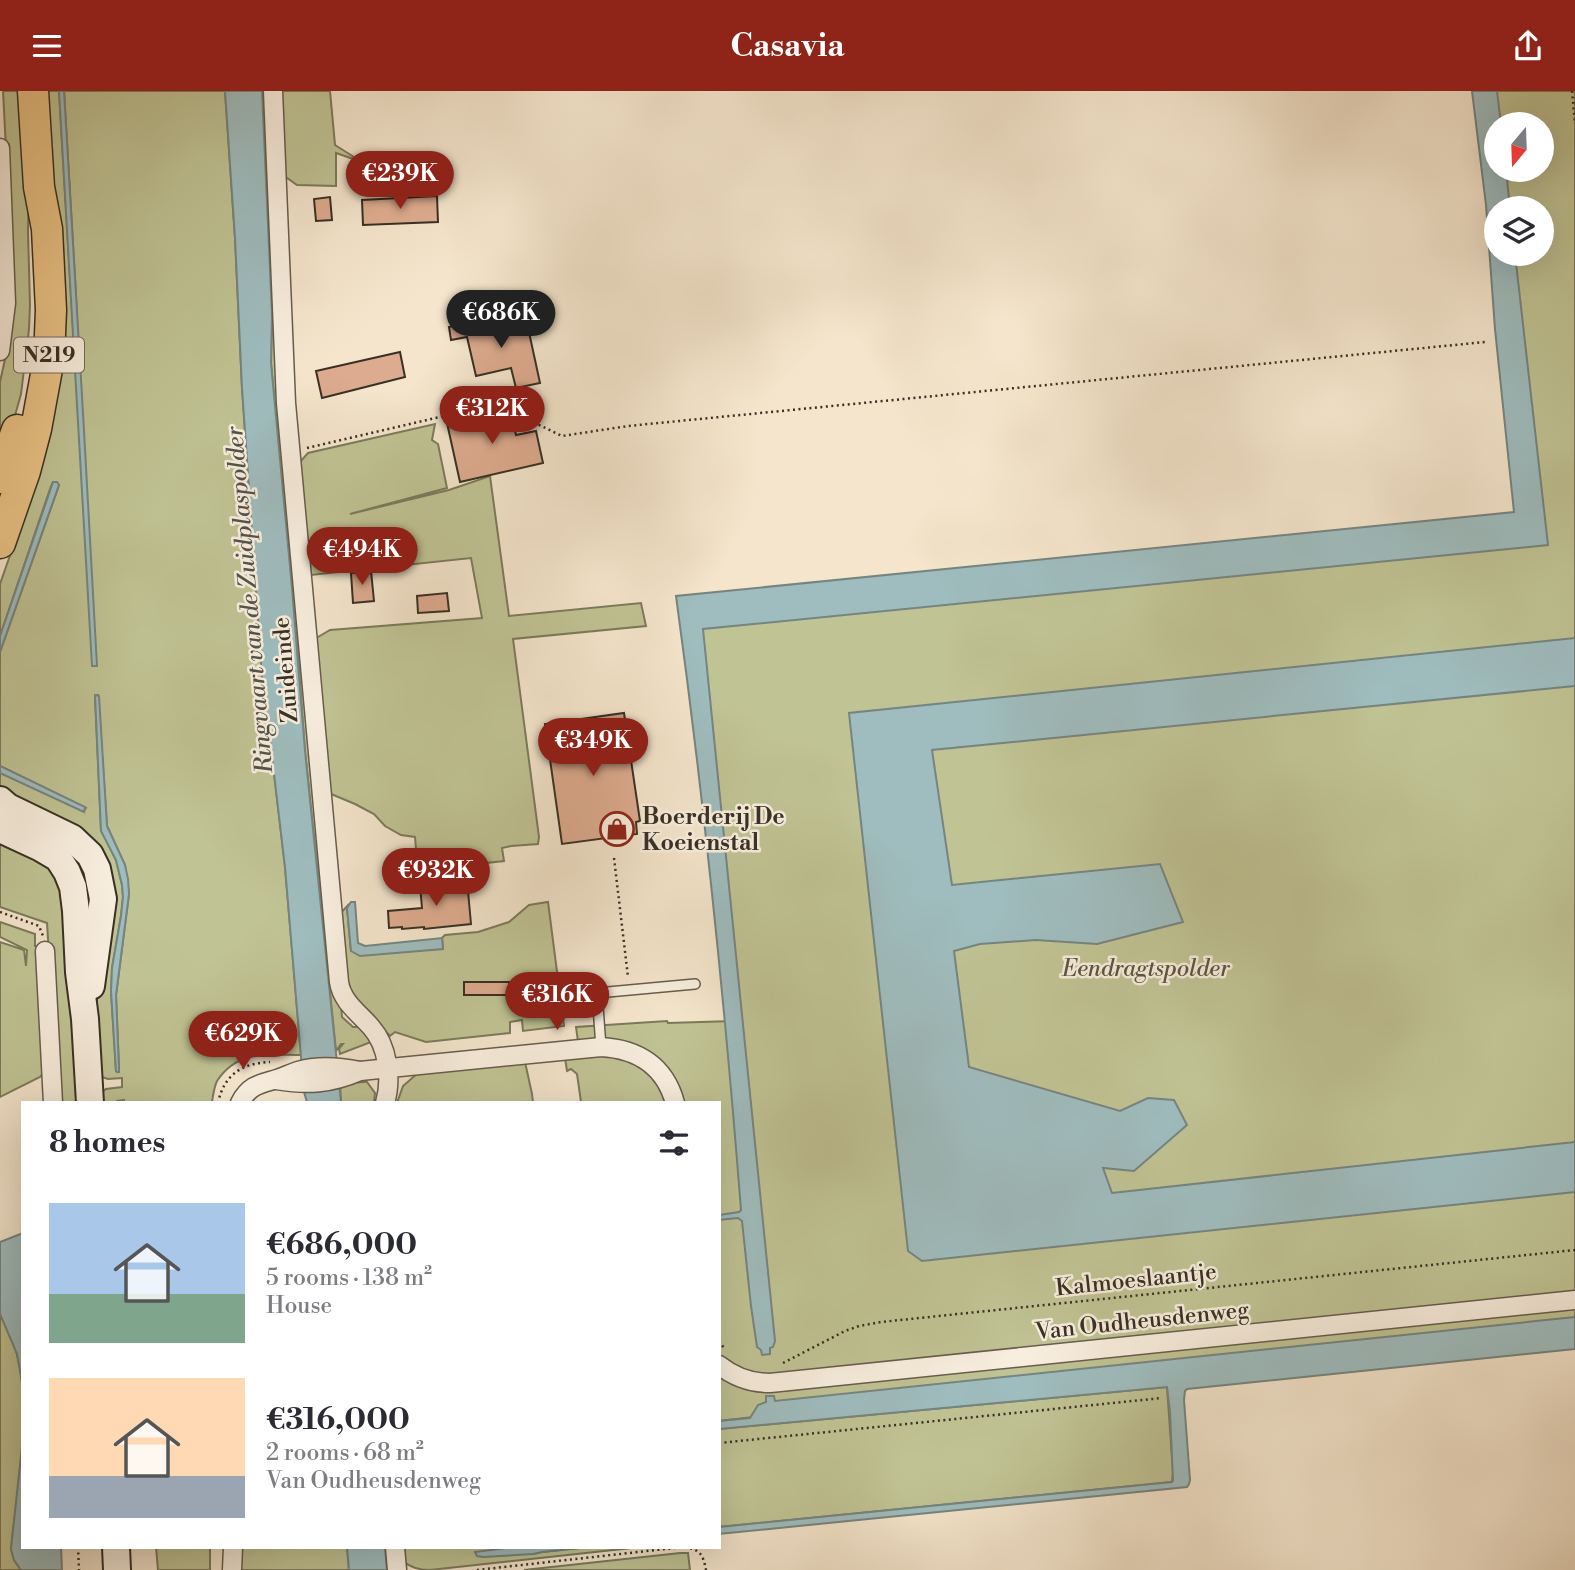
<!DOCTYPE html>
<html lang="en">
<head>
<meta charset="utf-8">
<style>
	body { margin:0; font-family:"Libre Bodoni",serif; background:#f2f2f3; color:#2b2b33; height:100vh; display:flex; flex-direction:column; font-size:26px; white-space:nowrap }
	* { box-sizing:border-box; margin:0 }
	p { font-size:23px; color:#7c7c81 }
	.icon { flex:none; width:38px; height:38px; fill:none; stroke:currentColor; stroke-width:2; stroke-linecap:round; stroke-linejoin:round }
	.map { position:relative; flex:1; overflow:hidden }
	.side { position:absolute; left:21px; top:1010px; width:700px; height:448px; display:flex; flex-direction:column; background:#fff; border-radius:0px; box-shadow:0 7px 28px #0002 }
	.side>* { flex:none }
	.needle { width:46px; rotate:199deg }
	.buttons { position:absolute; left:1484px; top:21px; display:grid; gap:14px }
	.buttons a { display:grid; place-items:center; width:70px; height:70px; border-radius:50%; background:#fff; box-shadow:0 7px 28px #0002; font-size:35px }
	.price { position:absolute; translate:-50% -60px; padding:0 16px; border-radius:24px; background:#8f2418; color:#fff; font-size:23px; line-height:46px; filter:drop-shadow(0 2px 4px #0008) }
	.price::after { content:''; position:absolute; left:50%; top:42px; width:21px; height:16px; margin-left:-10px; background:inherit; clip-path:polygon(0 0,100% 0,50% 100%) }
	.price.on { background:#222; color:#fff }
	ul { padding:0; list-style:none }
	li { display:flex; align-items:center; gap:21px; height:175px; padding:0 28px }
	li span { display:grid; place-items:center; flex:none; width:196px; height:140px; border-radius:0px; color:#555 }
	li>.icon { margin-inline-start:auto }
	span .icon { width:84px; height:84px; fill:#fffc; stroke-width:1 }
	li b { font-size:30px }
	h2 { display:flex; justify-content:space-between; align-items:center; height:84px; padding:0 28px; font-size:30px }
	header { display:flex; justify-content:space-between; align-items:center; height:91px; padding:0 28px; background:#8f2418; color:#fff; font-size:32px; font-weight:700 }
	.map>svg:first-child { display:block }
	.green { fill:#c0c394; stroke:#7c7a5c; stroke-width:2; fill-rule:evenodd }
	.water { fill:#9fbdbf; stroke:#768581; stroke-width:2 }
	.building { fill:#ddab8f; stroke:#383024; stroke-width:2 }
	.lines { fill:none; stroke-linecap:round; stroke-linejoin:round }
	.lane-casing { stroke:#675d4e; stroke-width:12 }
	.street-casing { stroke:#675d4e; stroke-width:21 }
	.secondary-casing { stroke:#383024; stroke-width:30 }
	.primary-casing { stroke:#383024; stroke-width:33 }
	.path { stroke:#383024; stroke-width:2.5; stroke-dasharray:2 3.5; stroke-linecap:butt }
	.lane { stroke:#f8eede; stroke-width:9 }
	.street { stroke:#f8eede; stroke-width:18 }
	.secondary { stroke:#f8eede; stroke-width:26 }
	.primary { stroke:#eac286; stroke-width:30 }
	.labels { text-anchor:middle; stroke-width:5; stroke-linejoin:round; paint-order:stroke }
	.shield { fill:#f8eede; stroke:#72695c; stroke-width:2 }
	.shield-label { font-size:21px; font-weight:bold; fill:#383024 }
	.street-label { font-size:23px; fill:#383024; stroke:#f8eede }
	.poi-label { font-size:23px; font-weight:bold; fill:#383024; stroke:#f8eede; text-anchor:start }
	.park-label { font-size:23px; font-style:italic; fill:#5a5540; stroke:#f8eede }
	.water-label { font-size:24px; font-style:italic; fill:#52534b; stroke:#f8eede }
</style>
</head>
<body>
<header><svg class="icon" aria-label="menu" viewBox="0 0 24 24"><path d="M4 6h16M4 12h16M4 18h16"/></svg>Casavia<svg class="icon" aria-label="share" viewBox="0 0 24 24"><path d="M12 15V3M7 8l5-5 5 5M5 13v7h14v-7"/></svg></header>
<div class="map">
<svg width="1575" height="1479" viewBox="0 0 1575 1479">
	<rect width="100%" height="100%" fill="#f4e5cc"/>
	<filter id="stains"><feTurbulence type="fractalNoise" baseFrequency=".00286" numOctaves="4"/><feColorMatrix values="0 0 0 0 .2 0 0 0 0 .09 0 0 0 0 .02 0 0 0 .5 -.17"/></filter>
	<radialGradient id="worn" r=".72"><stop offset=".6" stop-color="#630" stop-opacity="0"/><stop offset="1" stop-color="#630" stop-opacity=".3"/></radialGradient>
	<!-- green -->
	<g class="green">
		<path d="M3,0H24L29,81L28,141L30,214L29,238L21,303L14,328L0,366V291L9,250L12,173Z"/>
		<path d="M42,0H59L93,575L76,205L64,0H225L235,147L242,297L264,615L269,640L285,776L301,964C269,964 238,958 217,990C214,996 213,1005 212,1011L124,1012V1009L117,1010L116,1011H99L102,1001L106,998L122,996V987L108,988L99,985L95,930L108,795L0,701V682L84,720L86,717L0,675V561L59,394L53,391L50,398L0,545V493L14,453L40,370ZM98,604L107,735L125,774L129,803L116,904L119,978L117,981L116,980L111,900L112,877L121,825L123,806L122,794L116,769L101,739L95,605Z"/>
		<path d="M262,0H267L342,926L353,936H361L371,951L340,963L339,958L343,953H341L336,960L305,660L299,578L271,272L272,222Z"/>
		<path d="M282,0H330L335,54L362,71L336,62V95L297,94L283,84Z"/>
		<path d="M1486,0H1575V1231L719,1330V1012L581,1011L577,983L571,978L567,980L565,967L580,965L576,936L667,930L668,932L733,930L690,526L1531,440L1502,163H1542V117H1498ZM1496,33H1542V79H1496Z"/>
		<path d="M435,333L432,349L438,353L447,397L350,423L449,399L490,385L509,525L641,512L646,535L513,548L539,746L538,753L511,755L502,757L504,770L422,779L416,758L415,746L401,744L385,735L374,723L355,713L331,703L315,580L313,549L330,539L482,527L471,467L311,484L306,461L299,372L308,362Z"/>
		<path d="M0,745L59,782L81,1011H60L58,1008L47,832L0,816Z"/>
		<path d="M548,811L564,935L523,940L522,929L510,931V942L426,951L395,941L390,945L350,903L346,894L339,824L349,813L347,817L351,860L443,858L442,847L445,844L478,841L509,831L529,814Z"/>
		<path d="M0,831L35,843V855L39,856L46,978L40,986L0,1006V851L24,859L26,875L27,859L0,846Z"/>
		<path d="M525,971L532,1003L533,1012H397L403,995L418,982Z"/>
		<path d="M364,991H367L375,1002L374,1011H341L340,993Z"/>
		<path d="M0,1223C6,1236 13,1249 17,1263C32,1320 17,1400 11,1458L14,1469L21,1479H0Z"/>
		<path d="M1167,1296L1173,1381L1172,1391L719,1436V1338Z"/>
		<path d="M156,1456H210V1479H158Z"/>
		<path d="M241,1456H347L349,1479H240Z"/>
		<path d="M402,1456H513L497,1458L533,1463L542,1461L589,1456H641L430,1479C419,1479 411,1477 403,1470Z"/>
		<path d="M680,1462H688L690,1479H524Z"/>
	</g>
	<!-- water -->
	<g class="water">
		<path d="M59,0H64L83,322L97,575H92Z"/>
		<path d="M225,0H262L272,222L271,272L292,497L305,660L341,1011H307L304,1001L285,776L269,640L264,615L242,297L235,147Z"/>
		<path d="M1472,0H1497L1501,33H1496V79H1506L1510,117H1496V163H1515L1548,454L703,538L775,1250L773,1256L770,1257V1263L762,1264L761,1259L757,1256L751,1215L742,1130L738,1127L719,1129V1124L739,1121L741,1119C725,914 704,709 676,505L1514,421L1495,238L1486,114Z"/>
		<path d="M53,391H57L59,394L0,561V545Z"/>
		<path d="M1575,547V595L932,659L952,794L1160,773L1183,831L1097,853L1036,849L980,853L954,860L969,976L1120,1020L1148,1007L1174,1009L1187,1034L1134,1080L1103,1077L1112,1102L1575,1051V1101L922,1170L908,1160L849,622Z"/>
		<path d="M95,604L99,605L107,735L125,774L128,788L129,803L116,904L119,978V981H117L116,980L111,900L112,877L121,825L123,806L122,794L116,769L101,740Z"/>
		<path d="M0,675L85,716L84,721L0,682Z"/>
		<path d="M351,811H355L358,852L365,855L442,847L443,858L360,865L351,860L347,817Z"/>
		<path d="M23,1142V1297L17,1263L0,1223V1151Z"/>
		<path d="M1575,1226V1258L1187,1298L1185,1300L1184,1309L1190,1389L1189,1393L1187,1396L719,1443V1436L1172,1391L1173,1389L1170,1321L1167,1296L719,1338V1330L750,1327L758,1314L766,1311V1305H774L775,1310Z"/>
		<path d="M23,1346V1456H61L62,1479H21L14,1469L11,1458Z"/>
		<path d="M347,1456H385L387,1479H349Z"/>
		<path d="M513,1456H589L542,1461L533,1463L483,1466L477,1465L475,1461Z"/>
	</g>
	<!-- building -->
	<g class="building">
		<path d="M437,105L438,131L363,134L362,109Z"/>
		<path d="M330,106L332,129L316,130L314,108Z"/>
		<path d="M500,229L502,237L527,232L540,292L516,297L511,277L476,285L467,246L451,249L449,236L466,232L467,237Z"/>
		<path d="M400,261L405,286L322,307L316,280Z"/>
		<path d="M510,317L516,344L536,340L543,372L460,391L447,332Z"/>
		<path d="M371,480L374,510L353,512L351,482Z"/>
		<path d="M447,502L449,520L418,522L417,505Z"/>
		<path d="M624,622L640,730L636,731L637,743L562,753L545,633Z"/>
		<path d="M467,789L471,833L424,838V836L402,838V836L389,837L388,820L422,817L420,794Z"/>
		<rect x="464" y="891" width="45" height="13"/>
	</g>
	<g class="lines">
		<!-- lane casing -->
		<g class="lane-casing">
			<path id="lane" d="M601,956L597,902L695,893"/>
		</g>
		<!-- street casing -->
		<g class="street-casing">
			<g id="street">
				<path d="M273,0L286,312L339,891C342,911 359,922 371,936C388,955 392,988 385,1012"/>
				<path d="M0,57L6,212L0,260"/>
				<path d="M45,860L53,1012"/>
				<path d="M276,989C308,994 330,993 360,980"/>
				<path d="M240,1012C249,994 260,993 277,988C284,986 291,982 298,980C318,974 340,976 360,980L601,956C638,958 665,975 675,1012"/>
				<path d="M719,1274C734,1286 751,1292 770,1292L1575,1209"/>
				<path d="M395,1456L397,1479"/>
				<path d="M232,1479L233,1456"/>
			</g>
		</g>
		<!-- secondary casing -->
		<g class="secondary-casing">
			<g id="secondary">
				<path d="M0,709L8,716L72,747L90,764L97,778L103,808L91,895"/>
				<path d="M0,738L41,757L58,767L67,781L73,796L76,820L79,881L85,928L90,1012"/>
				<path d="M116,1456L117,1479"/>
			</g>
		</g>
		<!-- primary casing -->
		<g class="primary-casing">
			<g id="primary">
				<path d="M0,387L17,339"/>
				<path d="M0,452L25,380L36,338L49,267L51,219L47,138L39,96L33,0"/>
			</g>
		</g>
		<!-- path -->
		<g class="path">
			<path d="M1572,0L1575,33"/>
			<path d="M307,357L513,309L533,331L562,345L628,335L1485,251"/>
			<path d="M614,767L628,886"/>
			<path d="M0,821L39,835L43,845"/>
			<path d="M218,1012C224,983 243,972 270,971"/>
			<path d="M719,1250L724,1257"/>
			<path d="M783,1272L845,1240L859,1235L881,1231L1575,1159"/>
			<path d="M719,1352L1162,1307"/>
			<path d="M78,1456L79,1479"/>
			<path d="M477,1479L683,1456C700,1458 703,1463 706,1479"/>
		</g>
		<!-- lane -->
		<use href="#lane" class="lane"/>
		<!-- street -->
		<use href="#street" class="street"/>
		<!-- secondary -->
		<use href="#secondary" class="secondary"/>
		<!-- primary -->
		<use href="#primary" class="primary"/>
	</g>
	<!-- icons -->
	<defs>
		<g id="shop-ring" transform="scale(1.75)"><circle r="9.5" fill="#f8eede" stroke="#8f2418" stroke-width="1.5"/><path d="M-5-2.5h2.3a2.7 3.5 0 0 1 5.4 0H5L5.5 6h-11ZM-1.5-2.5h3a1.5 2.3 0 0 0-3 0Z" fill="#8f2418"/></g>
	</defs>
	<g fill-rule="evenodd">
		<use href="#shop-ring" x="617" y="738"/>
	</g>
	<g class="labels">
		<!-- shield labels -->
		<rect class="shield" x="14" y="246.5" width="70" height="35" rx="5"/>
		<g class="shield-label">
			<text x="49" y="271">N219</text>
		</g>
		<!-- street labels -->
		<g class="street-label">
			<text transform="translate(285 579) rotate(-95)" y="8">Zuideinde</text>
			<text transform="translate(1136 1188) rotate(-6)" y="8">Kalmoeslaantje</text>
			<text transform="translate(1142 1229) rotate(-6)" y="8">Van Oudheusdenweg</text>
		</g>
		<!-- poi labels -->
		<g class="poi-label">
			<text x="642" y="733">Boerderij De<tspan x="642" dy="26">Koeienstal</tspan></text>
		</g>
		<!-- park labels -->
		<g class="park-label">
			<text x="1146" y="885">Eendragtspolder</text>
		</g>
		<!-- water labels -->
		<g class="water-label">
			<text transform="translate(249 509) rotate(-95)" y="8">Ringvaart van de Zuidplaspolder</text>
		</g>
	</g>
	<rect width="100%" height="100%" filter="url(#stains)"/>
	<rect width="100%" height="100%" fill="url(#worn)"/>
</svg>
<div class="buttons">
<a><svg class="needle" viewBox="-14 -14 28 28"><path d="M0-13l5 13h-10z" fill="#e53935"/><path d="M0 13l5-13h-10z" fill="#7c7c81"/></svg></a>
<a><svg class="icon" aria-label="layers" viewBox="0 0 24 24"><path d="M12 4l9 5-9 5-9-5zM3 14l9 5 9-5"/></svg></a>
</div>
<b class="price" style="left:400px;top:120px">€239K</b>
<b class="price on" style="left:501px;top:259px">€686K</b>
<b class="price" style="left:492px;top:355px">€312K</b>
<b class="price" style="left:362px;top:496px">€494K</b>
<b class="price" style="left:593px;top:687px">€349K</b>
<b class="price" style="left:436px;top:817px">€932K</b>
<b class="price" style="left:557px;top:941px">€316K</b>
<b class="price" style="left:243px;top:980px">€629K</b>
<section class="side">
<h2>8 homes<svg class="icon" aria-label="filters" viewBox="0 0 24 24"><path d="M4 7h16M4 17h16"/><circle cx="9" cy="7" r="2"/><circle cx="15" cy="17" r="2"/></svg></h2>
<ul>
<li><span style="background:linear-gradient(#a9c7e8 65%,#7fa58c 0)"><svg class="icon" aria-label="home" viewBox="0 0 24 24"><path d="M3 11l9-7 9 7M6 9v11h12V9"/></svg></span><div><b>€686,000</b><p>5 rooms · 138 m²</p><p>House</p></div></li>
<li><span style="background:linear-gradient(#ffd9b3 70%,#9aa5b1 0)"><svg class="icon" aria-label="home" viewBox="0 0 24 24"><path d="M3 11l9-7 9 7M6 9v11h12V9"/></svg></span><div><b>€316,000</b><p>2 rooms · 68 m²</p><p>Van Oudheusdenweg</p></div></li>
</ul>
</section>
</div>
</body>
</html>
